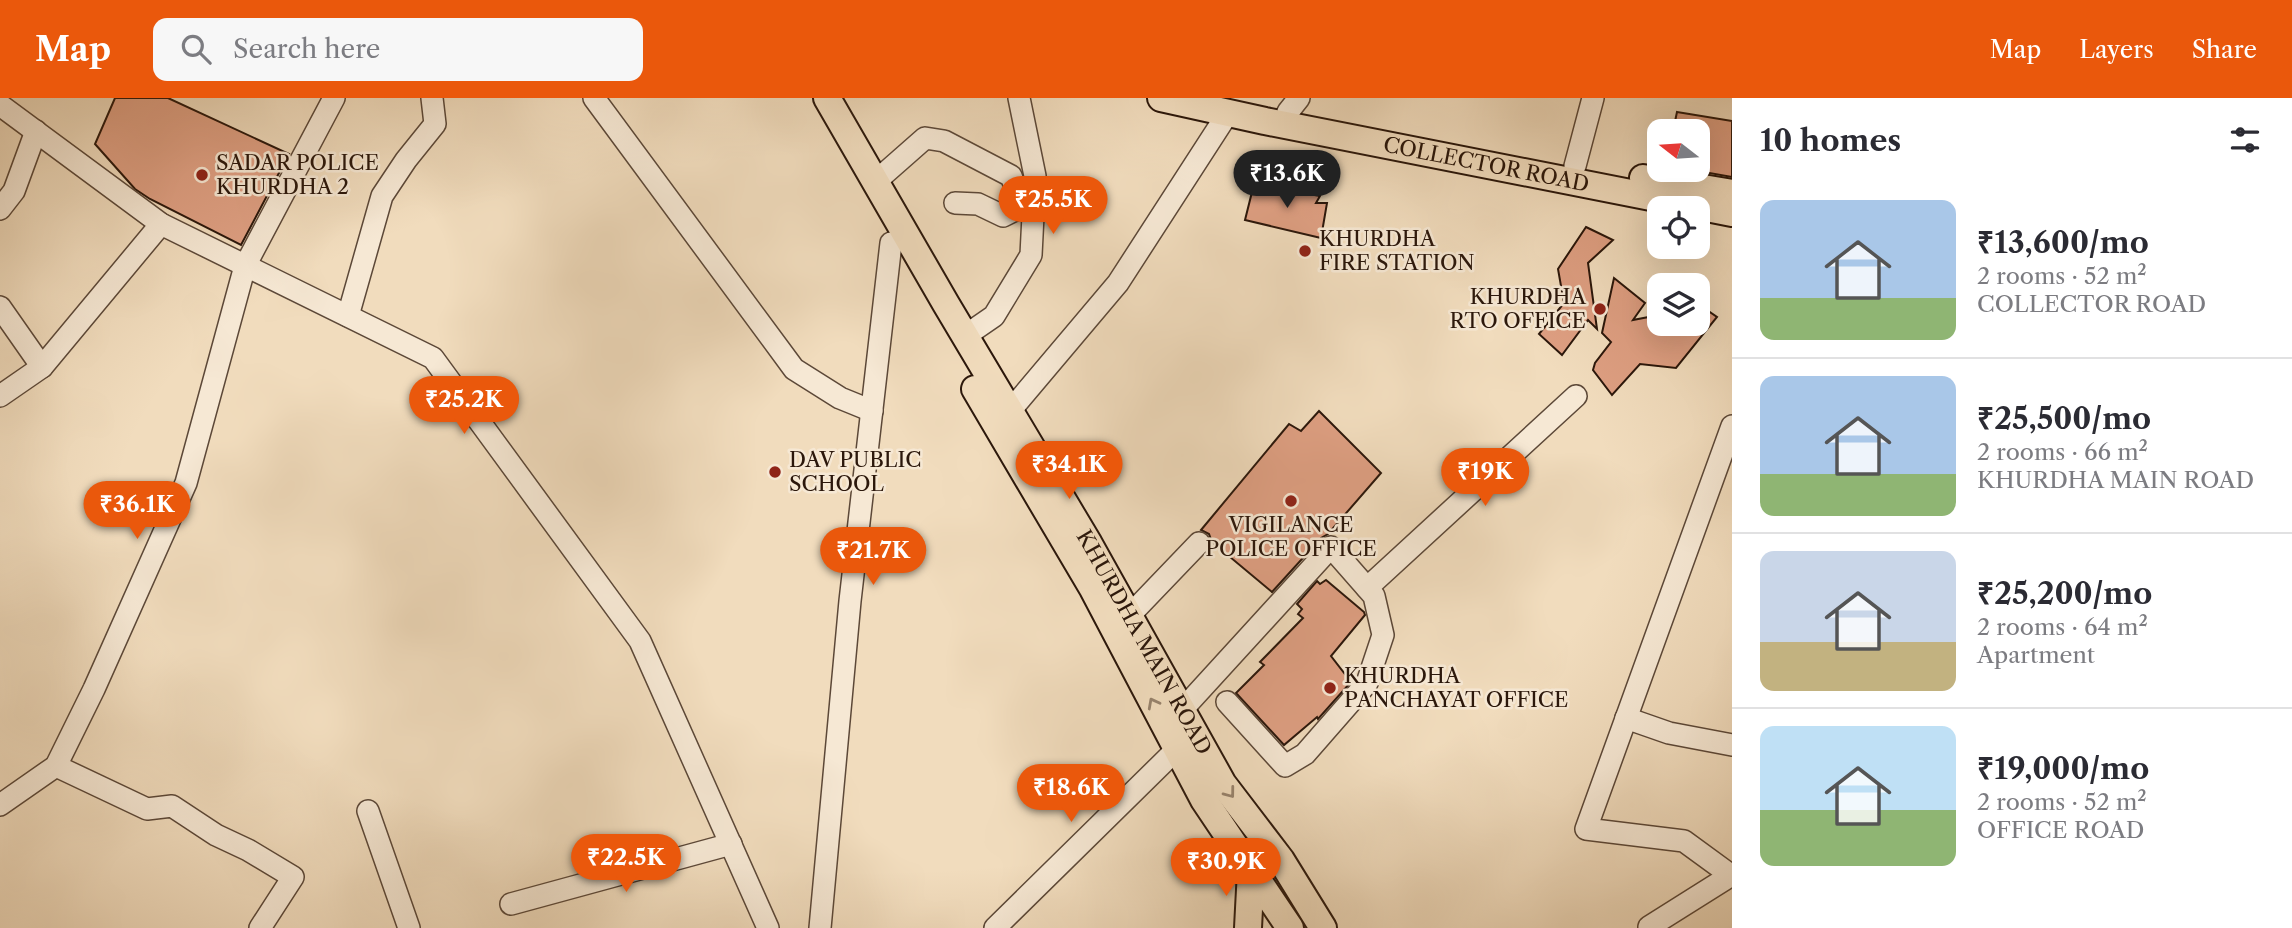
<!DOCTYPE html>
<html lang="en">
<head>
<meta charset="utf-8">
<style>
	body { margin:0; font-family:"Libre Caslon Text",serif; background:#f7f7f7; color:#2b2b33; height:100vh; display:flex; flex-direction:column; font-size:26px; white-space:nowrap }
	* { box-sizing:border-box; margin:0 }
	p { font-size:23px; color:#7c7c81 }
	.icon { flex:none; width:38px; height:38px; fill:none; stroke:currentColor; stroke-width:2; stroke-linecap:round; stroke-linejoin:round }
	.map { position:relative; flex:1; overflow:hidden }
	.panel { display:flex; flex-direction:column; background:#fff; width:560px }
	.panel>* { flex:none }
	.needle { width:46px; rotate:287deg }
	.buttons { position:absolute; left:1647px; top:21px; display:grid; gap:14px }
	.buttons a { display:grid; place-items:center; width:63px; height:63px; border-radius:14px; background:#fff; box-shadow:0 7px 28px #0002; font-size:35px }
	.price { position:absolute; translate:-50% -60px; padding:0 16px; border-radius:24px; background:#ea580c; color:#fff; font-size:23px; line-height:46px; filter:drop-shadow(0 2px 4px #0008) }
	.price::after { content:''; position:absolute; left:50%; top:42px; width:21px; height:16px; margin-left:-10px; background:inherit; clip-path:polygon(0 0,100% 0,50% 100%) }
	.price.current { background:#222; color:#fff }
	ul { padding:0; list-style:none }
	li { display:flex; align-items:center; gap:21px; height:175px; padding:0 28px }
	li+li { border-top:2px solid #e1e1e2 }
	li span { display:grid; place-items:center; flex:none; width:196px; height:140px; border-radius:14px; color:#555 }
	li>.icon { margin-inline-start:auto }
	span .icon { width:84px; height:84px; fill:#fffc; stroke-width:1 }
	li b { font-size:30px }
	h2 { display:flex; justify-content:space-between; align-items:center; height:84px; padding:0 28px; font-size:30px }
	header { display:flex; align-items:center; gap:42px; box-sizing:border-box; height:98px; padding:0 35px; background:#ea580c; color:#fff }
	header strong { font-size:33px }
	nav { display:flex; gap:38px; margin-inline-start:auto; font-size:24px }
	.search { width:490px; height:63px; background:#f7f7f7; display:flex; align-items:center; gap:18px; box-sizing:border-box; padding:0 24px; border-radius:14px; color:#7c7c81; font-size:26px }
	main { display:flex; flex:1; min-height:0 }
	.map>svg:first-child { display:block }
	.building { fill:#de9f82; stroke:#2b170b; stroke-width:2 }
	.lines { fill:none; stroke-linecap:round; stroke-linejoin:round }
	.minor-casing { stroke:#5c4838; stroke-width:24 }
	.major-casing { stroke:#2b170b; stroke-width:30 }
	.minor { stroke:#f6e8d4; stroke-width:21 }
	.major { stroke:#f1dcbd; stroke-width:26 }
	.oneway { stroke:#98836d }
	.poi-dot { fill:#8f2418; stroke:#f6e8d4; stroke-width:2.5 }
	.labels { text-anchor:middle; stroke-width:5; stroke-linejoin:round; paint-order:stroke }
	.poi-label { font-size:21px; fill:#2b170b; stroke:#f6e8d4; text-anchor:start }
	.street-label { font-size:21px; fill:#2b170b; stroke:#f6e8d4 }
</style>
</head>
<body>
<header>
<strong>Map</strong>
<div class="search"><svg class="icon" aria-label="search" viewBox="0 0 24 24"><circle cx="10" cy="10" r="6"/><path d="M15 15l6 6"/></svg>Search here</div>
<nav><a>Map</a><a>Layers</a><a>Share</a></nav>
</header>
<main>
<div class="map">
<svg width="1732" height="830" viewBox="0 0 1732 830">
	<rect width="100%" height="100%" fill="#f1dcbd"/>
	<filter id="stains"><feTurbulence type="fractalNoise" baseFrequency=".00286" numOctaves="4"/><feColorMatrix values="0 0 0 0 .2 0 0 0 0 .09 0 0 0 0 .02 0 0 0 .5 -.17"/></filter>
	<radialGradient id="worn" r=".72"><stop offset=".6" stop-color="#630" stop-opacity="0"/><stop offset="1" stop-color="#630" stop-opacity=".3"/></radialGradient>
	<!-- building -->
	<g class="building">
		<path d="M115,0H168L289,56L241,147L150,101L135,91L95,46Z"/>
		<path d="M1677,14L1732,23V79L1698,73V33H1673Z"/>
		<path d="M1254,86L1320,98L1316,105H1327L1321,140L1245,122Z"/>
		<path d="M1586,129L1613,142L1588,165L1597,231L1588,222L1562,257L1539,236L1564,205L1558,171Z"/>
		<path d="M1614,180L1645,205L1633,222L1659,217V226H1698V206L1717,219L1676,270L1640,266L1612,297L1593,272L1595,265L1611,244L1602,235Z"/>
		<path d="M1319,313L1381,375L1328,436L1321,440L1272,494L1212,444L1209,436L1201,432L1289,326L1301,333Z"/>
		<path d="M1326,482L1364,514L1365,517L1331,558L1351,584L1318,621L1317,619L1284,647L1236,595L1264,567L1260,564L1303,520L1298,516L1302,511L1297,506L1317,483L1320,486Z"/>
	</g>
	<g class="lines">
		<!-- minor casing -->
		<g class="minor-casing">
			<g id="minor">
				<path d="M594,0L794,271L840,300L872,313"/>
				<path d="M0,7L161,126L433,260L640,543L768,830"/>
				<path d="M1288,14L1299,0"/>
				<path d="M1575,68L1593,0"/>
				<path d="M875,84L925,40L944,43L1011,78L1019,99L1015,112L1003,118L978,106L955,105"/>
				<path d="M0,111L14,93L36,33"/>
				<path d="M0,209L42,269"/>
				<path d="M348,218L382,98L406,62L435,26L432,0"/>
				<path d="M965,238L994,218L1031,157L1035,78L1019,0"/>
				<path d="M0,298L42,269L161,126"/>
				<path d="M1010,313L1118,185L1228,15"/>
				<path d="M1732,328L1586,731L1684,743L1732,778"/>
				<path d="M1367,490L1576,298"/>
				<path d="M1129,518L1199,445"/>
				<path d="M1182,612L1331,449L1374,498L1383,537L1367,585L1305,656L1285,668L1227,604"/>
				<path d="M1626,620L1669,635L1732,647"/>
				<path d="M56,668L147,711L172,708L216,737L248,752L293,779L260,830"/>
				<path d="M0,707L56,668L94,591L186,385L245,168L334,0"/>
				<path d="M368,713L409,830"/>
				<path d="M511,806L731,746"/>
				<path d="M1649,829L1730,778"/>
				<path d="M820,830L850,503L891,145"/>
				<path d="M995,830L1177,651"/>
			</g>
		</g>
		<!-- major casing -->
		<g class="major-casing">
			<g id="major">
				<path id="s1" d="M827,0L946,206L1089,446L1223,686L1281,762L1323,830"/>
				<path id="s2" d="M1161,0L1265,23L1732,115"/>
				<path d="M1643,80L1732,95"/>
				<path d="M975,291L1093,491L1204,702L1290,830"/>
				<path d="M1248,830L1251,772L1254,770"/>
			</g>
		</g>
		<!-- minor -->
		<use href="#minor" class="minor"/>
		<!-- major -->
		<use href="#major" class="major"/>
	</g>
	<!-- one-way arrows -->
	<defs><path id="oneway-chevron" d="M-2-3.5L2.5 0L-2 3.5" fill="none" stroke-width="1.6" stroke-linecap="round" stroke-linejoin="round" transform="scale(1.75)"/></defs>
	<g class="oneway">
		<use href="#oneway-chevron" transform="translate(1153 605) rotate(-118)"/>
		<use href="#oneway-chevron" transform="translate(1230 695) rotate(53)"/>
	</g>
	<!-- markers -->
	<g class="poi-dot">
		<circle cx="202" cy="77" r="7"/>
		<circle cx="1305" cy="153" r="7"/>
		<circle cx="1600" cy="211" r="7"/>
		<circle cx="775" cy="374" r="7"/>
		<circle cx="1291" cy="403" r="7"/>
		<circle cx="1330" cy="590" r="7"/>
	</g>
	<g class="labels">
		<!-- poi labels -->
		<g class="poi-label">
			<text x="216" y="72">SADAR POLICE<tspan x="216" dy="24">KHURDHA 2</tspan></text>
			<text x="1319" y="148">KHURDHA<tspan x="1319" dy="24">FIRE STATION</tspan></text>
			<text x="1586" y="206" text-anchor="end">KHURDHA<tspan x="1586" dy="24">RTO OFFICE</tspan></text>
			<text x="789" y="369">DAV PUBLIC<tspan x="789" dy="24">SCHOOL</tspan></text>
			<text x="1291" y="434" text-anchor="middle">VIGILANCE<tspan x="1291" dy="24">POLICE OFFICE</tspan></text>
			<text x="1344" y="585">KHURDHA<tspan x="1344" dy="24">PANCHAYAT OFFICE</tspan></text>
		</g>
		<!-- street labels -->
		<g class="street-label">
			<text dy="7" stroke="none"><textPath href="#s2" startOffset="332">COLLECTOR ROAD</textPath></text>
			<text dy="7" stroke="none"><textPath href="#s1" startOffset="630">KHURDHA MAIN ROAD</textPath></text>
		</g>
	</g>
	<rect width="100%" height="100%" filter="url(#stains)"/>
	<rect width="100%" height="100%" fill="url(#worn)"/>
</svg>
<div class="buttons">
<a><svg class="needle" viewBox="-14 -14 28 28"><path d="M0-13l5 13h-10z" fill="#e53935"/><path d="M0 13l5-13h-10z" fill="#7c7c81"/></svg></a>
<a><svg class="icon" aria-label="locate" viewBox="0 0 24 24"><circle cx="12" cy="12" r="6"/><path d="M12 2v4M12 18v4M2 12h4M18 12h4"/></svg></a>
<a><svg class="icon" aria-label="layers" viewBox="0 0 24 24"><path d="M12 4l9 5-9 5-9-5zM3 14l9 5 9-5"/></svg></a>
</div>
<b class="price current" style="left:1287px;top:112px">₹13.6K</b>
<b class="price" style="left:1053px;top:138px">₹25.5K</b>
<b class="price" style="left:464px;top:338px">₹25.2K</b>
<b class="price" style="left:1069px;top:403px">₹34.1K</b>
<b class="price" style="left:1485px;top:410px">₹19K</b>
<b class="price" style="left:137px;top:443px">₹36.1K</b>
<b class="price" style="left:873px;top:489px">₹21.7K</b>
<b class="price" style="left:1071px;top:726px">₹18.6K</b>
<b class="price" style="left:626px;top:796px">₹22.5K</b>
<b class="price" style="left:1226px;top:800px">₹30.9K</b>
</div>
<section class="panel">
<h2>10 homes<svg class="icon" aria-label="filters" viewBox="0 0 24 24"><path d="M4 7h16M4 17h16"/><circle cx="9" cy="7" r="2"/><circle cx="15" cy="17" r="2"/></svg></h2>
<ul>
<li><span style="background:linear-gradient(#a9c7e8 70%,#8fb573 0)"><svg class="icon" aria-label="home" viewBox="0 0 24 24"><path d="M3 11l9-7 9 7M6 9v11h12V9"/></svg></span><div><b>₹13,600/mo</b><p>2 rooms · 52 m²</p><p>COLLECTOR ROAD</p></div></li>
<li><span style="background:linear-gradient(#a9c7e8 70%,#8fb573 0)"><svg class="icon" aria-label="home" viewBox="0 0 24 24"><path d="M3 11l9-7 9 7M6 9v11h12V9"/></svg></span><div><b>₹25,500/mo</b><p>2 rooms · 66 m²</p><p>KHURDHA MAIN ROAD</p></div></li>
<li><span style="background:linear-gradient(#c9d6e8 65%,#c2b280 0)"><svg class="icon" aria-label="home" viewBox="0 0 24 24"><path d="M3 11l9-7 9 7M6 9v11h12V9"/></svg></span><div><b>₹25,200/mo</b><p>2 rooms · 64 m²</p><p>Apartment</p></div></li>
<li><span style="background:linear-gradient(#bfe0f5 60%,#8fb573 0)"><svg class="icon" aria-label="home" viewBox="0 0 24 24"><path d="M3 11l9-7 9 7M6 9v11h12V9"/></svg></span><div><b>₹19,000/mo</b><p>2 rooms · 52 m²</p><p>OFFICE ROAD</p></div></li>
</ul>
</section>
</main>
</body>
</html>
